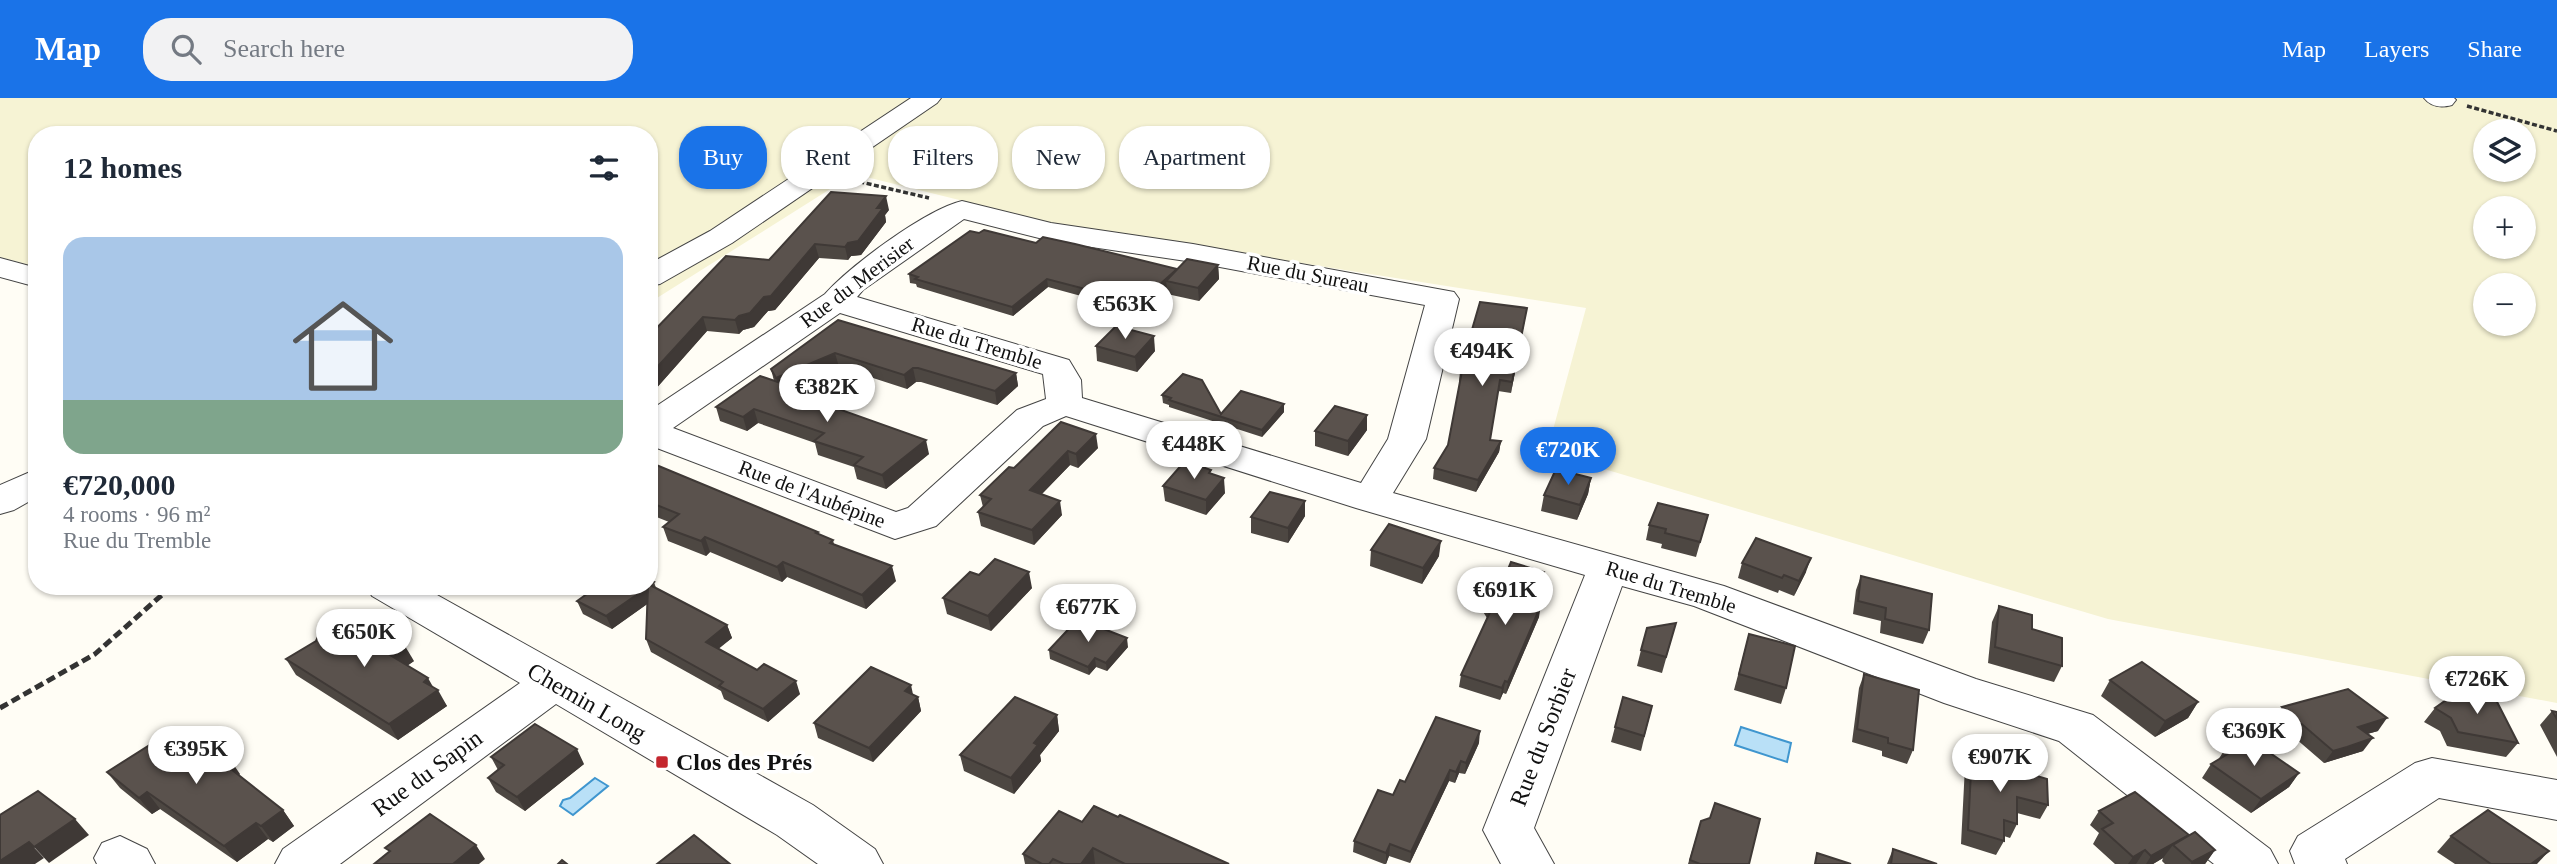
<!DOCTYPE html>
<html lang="en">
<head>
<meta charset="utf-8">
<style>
	body { margin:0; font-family:"Times New Roman",serif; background:#f2f2f3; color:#1f2937; height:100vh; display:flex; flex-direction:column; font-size:26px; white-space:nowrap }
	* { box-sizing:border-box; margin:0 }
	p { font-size:23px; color:#747a83 }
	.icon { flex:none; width:38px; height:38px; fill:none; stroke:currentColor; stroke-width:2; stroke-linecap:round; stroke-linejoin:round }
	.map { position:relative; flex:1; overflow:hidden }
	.sheet { position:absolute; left:28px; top:28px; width:630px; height:469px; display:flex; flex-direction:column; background:#fff; border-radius:28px; box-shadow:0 2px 5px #0004 }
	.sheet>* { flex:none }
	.hud { position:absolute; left:679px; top:28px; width:665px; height:63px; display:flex; gap:14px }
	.controls { position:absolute; left:2473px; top:21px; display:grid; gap:14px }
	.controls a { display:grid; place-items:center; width:63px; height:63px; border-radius:50%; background:#fff; box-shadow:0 2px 5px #0004; font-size:35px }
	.price { position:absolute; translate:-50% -60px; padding:0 16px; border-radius:24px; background:#fff; color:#222; font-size:23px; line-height:46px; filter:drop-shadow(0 2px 4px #0008) }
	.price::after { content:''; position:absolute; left:50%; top:42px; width:21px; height:16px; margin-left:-10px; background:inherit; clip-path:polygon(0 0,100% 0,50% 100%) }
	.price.active { background:#1a73e8; color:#fff }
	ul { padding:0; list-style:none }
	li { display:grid; align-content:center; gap:14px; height:371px; padding:0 35px }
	li span { display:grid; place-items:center; height:217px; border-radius:21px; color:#555 }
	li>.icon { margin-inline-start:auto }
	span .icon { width:126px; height:126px; fill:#fffc; stroke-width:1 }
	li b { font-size:30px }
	h2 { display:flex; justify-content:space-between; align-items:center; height:84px; padding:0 35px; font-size:30px }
	.chip { padding:0 24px; border-radius:28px; background:#fff; box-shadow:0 2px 5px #0004; font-size:24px; line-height:63px }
	.chip.active { background:#1a73e8; color:#fff }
	header { display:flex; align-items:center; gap:42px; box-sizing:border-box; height:98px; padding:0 35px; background:#1a73e8; color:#fff }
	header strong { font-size:33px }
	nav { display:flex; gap:38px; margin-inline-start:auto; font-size:24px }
	.search { width:490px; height:63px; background:#f2f2f3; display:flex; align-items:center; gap:18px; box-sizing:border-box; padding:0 24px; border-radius:28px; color:#747a83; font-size:26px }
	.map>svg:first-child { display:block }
	.farmland { fill:#f6f3d4; fill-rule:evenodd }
	.water { fill:#b9e0f7; stroke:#3f96cf; stroke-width:2 }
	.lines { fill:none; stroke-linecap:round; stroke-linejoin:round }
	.minor-casing { stroke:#444; stroke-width:2 }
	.path-far1 { stroke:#333; stroke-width:3.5; stroke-dasharray:5 2.5; stroke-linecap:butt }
	.path { stroke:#333; stroke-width:5; stroke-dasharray:9 4.5; stroke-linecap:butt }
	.minor { fill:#fff; fill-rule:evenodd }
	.wall { fill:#4d4742 }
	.shaded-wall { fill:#3f3936 }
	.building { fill:#5a524d; stroke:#3f3936; stroke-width:2 }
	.poi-dot { fill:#c4262e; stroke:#fff; stroke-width:2.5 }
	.labels { text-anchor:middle; stroke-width:7; stroke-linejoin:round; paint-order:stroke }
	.street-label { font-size:21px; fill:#111; stroke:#fff }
	.near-street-label { font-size:24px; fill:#111; stroke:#fff }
	.near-poi-label { font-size:24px; font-weight:bold; fill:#111; stroke:#fff; text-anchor:start }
</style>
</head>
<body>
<header>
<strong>Map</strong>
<div class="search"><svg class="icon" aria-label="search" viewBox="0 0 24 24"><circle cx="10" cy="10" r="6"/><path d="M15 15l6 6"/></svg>Search here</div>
<nav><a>Map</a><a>Layers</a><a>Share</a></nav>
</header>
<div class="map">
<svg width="2557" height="766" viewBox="0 0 2557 766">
	<rect width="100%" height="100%" fill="#fffdf5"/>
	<!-- farmland -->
	<path class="farmland" d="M0,0H2557V605L2108,521L1547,354L1586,210L1065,128L854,76L649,205V37H37V169L0,159ZM2485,33H2524V72H2485ZM2485,110H2524V149H2485ZM2485,187H2524V226H2485Z"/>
	<!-- water -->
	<g class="water">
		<path d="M1741,629L1791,645L1787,664L1735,647Z"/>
		<path d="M595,680L608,688L573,717L560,708L563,702L570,700Z"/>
	</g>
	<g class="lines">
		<!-- minor casing -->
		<g class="minor-casing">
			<g id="minor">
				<path d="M911,0H941L937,5L732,145L660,186L649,188V166L710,133Z"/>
				<path d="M2424,0H2454L2456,2L2452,7C2441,10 2431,9 2424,0Z"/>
				<path d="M962,103L1051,125L1193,146L1454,194L1459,201L1426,341L1393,395L1724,488L1976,581L2093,617L2270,751L2278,766H2214L2059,643L1944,605L1694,508L1622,488L1534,730L1554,766H1501L1483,732L1585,477L1356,410L1066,318L1043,328L936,428L895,441L649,347V313L825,196C850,168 925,112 962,103ZM964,121L1051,143L1193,164L1425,207L1388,341L1361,385L1082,300L1081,282L1069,262L857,199L863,192ZM840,215L1043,276L1046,301L1017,312L908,410L896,414L673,330Z"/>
				<path d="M0,160L37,170V189L0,179Z"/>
				<path d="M37,371V399L14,412L0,416V387Z"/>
				<path d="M366,488H421L813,707L875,751L883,766H818L777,737L556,606L340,766H275L283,751L520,585L372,498Z"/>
				<path d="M2432,660L2557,682V722L2439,700L2345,761L2347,766H2295L2290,753L2298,738L2415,665Z"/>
				<path d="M120,738L147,751L155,766H97L94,760L102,745Z"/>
			</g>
		</g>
		<!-- path-far1 -->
		<g class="path-far1">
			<path d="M2467,8L2557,33"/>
			<path d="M852,82L929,100"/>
		</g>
		<!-- path -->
		<path class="path" d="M0,610L95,556L172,488"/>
		<!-- minor -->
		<use href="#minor" class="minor"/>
	</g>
	<!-- wall -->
	<g class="wall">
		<path d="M889,112L885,117L886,124L861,157L851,158L848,162L819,160L775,212L768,213L754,229L743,232L739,236L707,233L653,294L650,238L769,162Z"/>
		<path d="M979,135L1177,171L1218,167L1219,181L1199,203L1167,196V190L1140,214L1048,189L1013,218L917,189L916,186L910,185L909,176Z"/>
		<path d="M1527,210L1511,295L1498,293L1490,342L1501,343L1499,354L1476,394L1433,381L1434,370L1448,347L1460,284H1459L1460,273Z"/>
		<path d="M838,222L1016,275L1018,288L997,307L921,284H916L907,291L839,269L788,290L789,294L929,356L886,391L857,381L854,369L818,357L815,345L758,325L747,333L720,323L716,309L774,283L771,271Z"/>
		<path d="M1096,248L1155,253L1137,274L1097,263Z"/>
		<path d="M1162,297L1221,316L1284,314L1262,339L1169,309V307L1163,305Z"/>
		<path d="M1367,317V332L1348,358L1315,348V333Z"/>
		<path d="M1061,324L1098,350L1078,370L1070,367L1042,396L1062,417L1034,447L981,428L978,414L983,409L980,397L1014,370Z"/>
		<path d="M649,364L818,434L819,437L833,442L834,446L896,483L866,511L787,479L782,484L710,454L706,458L668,443L663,429L669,424L649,416Z"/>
		<path d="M1591,380L1588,396L1577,422L1541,413L1544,397Z"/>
		<path d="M1163,388L1225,395L1206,417L1165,403Z"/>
		<path d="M1305,403V418L1288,445L1251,435V419Z"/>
		<path d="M1708,417L1696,459L1661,450L1662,446L1646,442L1649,427Z"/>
		<path d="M1371,452L1439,458L1422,486L1370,468Z"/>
		<path d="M1742,465L1806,474L1794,498L1779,492L1778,495L1738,480Z"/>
		<path d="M1544,474L1542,485L1533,505L1539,519L1506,596L1503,595L1500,602L1459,589L1461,577L1487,520L1480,509L1482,498L1499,493Z"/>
		<path d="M979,477L1032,490L991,533L947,516L943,500Z"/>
		<path d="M1861,478L1929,532L1923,546L1880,535L1881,523L1853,516L1856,492Z"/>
		<path d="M654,484L656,490L727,527L732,540L718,550L800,596L768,624L724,601L721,593L651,554L646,541L647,506L612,531L583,516L577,503Z"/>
		<path d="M1999,508L2032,531L2062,568L2054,584L1988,565L1992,524Z"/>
		<path d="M1676,525L1662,575L1637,568L1641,552Z"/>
		<path d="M1749,536L1786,590L1781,606L1734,592Z"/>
		<path d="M1128,549L1107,573L1096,569L1089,577L1050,561L1049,552Z"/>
		<path d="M286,561L414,563L407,568L433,589L447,608L398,642L296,577Z"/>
		<path d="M1864,576L1913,652L1907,666L1882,658V653L1852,644L1859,590Z"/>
		<path d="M2110,582L2198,604L2188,620L2155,639L2101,598Z"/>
		<path d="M913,597L918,599L921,613L873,664L818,640L814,625Z"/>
		<path d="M1652,608L1641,653L1611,644L1615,629Z"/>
		<path d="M2282,609L2378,633L2367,636L2363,653L2324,665L2273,621Z"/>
		<path d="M2435,610L2518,645L2506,659L2447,648L2440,633L2424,624Z"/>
		<path d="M2552,613L2557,614V659L2540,627Z"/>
		<path d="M1057,617L1059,633L1040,657L1041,663L1014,696L964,673L960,657Z"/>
		<path d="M1479,645L1465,676L1459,675L1455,685L1449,683L1410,765L1389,758L1386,766H1384L1353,754L1354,743L1405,684Z"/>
		<path d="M2227,648L2299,675L2289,689L2251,715L2202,680L2211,666L2218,662Z"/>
		<path d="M1972,654L2017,672L2048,707L2040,721L2017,715V726L2010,740L2004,738V743L1996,757L1961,746L1965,668Z"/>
		<path d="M491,659L584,666L525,713L496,694L488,680L498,672Z"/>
		<path d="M107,674L240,676L239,677L283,712L294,728L273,744L268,741L237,764L160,711L152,716L120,690Z"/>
		<path d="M1715,705L1749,766H1688L1701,723L1710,720Z"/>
		<path d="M2099,713L2189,737L2215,752L2205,766H2165L2162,763L2163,760L2153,766H2115L2093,746L2099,735L2090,727Z"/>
		<path d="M1118,719L1229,766H1025L1023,756L1082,724Z"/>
		<path d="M2451,738L2537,766H2455L2437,754Z"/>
		<path d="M1893,751L1937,766H1887Z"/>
	</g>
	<!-- shaded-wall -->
	<g class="shaded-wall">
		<path d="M886,98L889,112L885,117L886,124L861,157L851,158L848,162L845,149Z"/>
		<path d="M815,146L819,160L775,212L768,213L754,229L743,232L739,236L735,222L739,218L764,199Z"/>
		<path d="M1218,167L1219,181L1199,203L1198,190Z"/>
		<path d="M1179,171L1166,183L1167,190L1140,214L1139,205Z"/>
		<path d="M1047,181L1048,189L1013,218L1012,209Z"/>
		<path d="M1527,210L1525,221L1511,295L1512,284Z"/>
		<path d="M703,219L707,233L653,294L649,295V278Z"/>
		<path d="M1154,238L1155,253L1137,274L1135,259Z"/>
		<path d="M835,255L839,269L788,290L791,301L780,294L776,280Z"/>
		<path d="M913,270L916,284L907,291L904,277Z"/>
		<path d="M1016,275L1018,288L997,307L995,293Z"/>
		<path d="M1284,306V314L1262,339V332Z"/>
		<path d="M754,311L758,325L747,333L743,319Z"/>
		<path d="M1367,317V332L1348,358V343Z"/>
		<path d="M1096,336L1098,350L1078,370L1076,356Z"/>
		<path d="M926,342L929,356L886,391L882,377Z"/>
		<path d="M1501,343L1499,354L1476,394L1478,382Z"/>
		<path d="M1068,353L1070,367L1032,406L1030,392Z"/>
		<path d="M1224,380L1225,395L1206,417V402Z"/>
		<path d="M1591,380L1588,396L1577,422L1580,407Z"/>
		<path d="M1060,403L1062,417L1034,447L1032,432Z"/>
		<path d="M1305,403V418L1288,445V430Z"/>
		<path d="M705,439L710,454L706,458L701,443Z"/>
		<path d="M1441,443L1439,458L1422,486L1423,470Z"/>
		<path d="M1811,460L1806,474L1794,498L1799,483Z"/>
		<path d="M783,464L787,479L782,484L777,469Z"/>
		<path d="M892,468L896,483L866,511L862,497Z"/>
		<path d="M1029,474L1032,490L991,533L988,518Z"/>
		<path d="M1544,474L1542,485L1529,516L1530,504Z"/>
		<path d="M648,489L653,502L612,531L606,518Z"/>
		<path d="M1541,507L1539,519L1506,596L1508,584Z"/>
		<path d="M727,527L732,540L711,557L706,544Z"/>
		<path d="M1127,540L1128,549L1107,573L1106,565Z"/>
		<path d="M405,548L414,563L399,573L390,557Z"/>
		<path d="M1095,560L1096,569L1089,577L1088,569Z"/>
		<path d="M428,580L436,594L438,592L447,608L398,642L389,626L424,584Z"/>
		<path d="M796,583L800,596L768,624L763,611Z"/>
		<path d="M1505,583L1503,595L1500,602L1502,590Z"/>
		<path d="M911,587L914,601L905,593Z"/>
		<path d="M918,599L921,613L873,664L869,650Z"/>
		<path d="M2198,604L2188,620L2155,639L2165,623Z"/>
		<path d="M1057,617L1059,633L1040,657L1041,663L1014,696L1011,680L1034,645Z"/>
		<path d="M2387,620L2378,633L2349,641L2358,629Z"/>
		<path d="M1480,633L1479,645L1465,676L1466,665Z"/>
		<path d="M2373,640L2363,653L2324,665L2333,653Z"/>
		<path d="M577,651L584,666L525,713L517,699Z"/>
		<path d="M229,660L240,676L234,680L222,664Z"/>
		<path d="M1461,663L1459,675L1455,685L1456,674Z"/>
		<path d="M1450,672L1449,683L1410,765L1411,754Z"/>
		<path d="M2299,675L2289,689L2251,715L2261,701Z"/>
		<path d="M147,694L160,711L152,716L139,700Z"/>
		<path d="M283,712L294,728L273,744L261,728Z"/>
		<path d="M75,721L89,737L49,765L34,749Z"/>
		<path d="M256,725L268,741L237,764L224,748Z"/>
		<path d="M2189,737L2173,747L2163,760L2153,766H2146L2151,758Z"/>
		<path d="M29,744L44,760L35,766H0V763Z"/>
		<path d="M1390,746L1389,758L1386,766V755Z"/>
		<path d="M476,747L485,761L479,766H453Z"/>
		<path d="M1093,750L1095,766H1081Z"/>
		<path d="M2145,752L2136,766H2128L2133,759Z"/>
		<path d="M2215,752L2205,766H2191L2192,764Z"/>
		<path d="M2549,753L2537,766H2531Z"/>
	</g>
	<!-- building -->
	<g class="building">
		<path d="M831,94L886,98L877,110H883L858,143L848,145L845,149L815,146L771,198L764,199L750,215L739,218L735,222L703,219L649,278V238L726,158L769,162Z"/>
		<path d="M984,132L1036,145L1043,139L1075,146L1177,171L1139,205L1047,181L1012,209L915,181L918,179L909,176L970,133L979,135Z"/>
		<path d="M1187,161L1218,167L1198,190L1166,183Z"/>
		<path d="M1480,204L1527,210L1512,284L1500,282L1490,342L1501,343L1478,382L1434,370L1448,347L1462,273H1460Z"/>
		<path d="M838,222L1016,275L995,293L918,270H913L904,277L835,255L776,280L771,271Z"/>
		<path d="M1116,228L1154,238L1135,259L1096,248Z"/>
		<path d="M1183,276L1202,282L1221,316L1241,293L1284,306L1262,332L1169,302L1171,300L1162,297Z"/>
		<path d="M760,278L787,287L782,291L926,342L882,377L854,367L863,359L814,343L824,335L754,311L743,319L716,309Z"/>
		<path d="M1335,308L1367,317L1348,343L1315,333Z"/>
		<path d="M1061,324L1096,336L1076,356L1068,353L1030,392L1060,403L1032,432L978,414L991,401L980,397L1009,369L1014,370Z"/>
		<path d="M1185,363L1211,372L1209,375L1224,380L1206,402L1163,388Z"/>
		<path d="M649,364L818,434L816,435L833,442L830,445L892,468L862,497L783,464L777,469L705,439L701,443L663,429L679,416L649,404Z"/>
		<path d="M1556,371L1591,380L1580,407L1544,397Z"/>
		<path d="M1270,394L1305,403L1288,430L1251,419Z"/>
		<path d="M1658,405L1708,417L1700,444L1665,435L1666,431L1649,427Z"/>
		<path d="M1389,426L1441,443L1423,470L1371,452Z"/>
		<path d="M1756,440L1811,460L1799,483L1784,477L1782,480L1742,465Z"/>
		<path d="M995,461L1029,474L988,518L943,500L970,474L979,477Z"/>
		<path d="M1511,464L1544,474L1530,504L1541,507L1508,584L1505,583L1502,590L1461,577L1491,512L1482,498L1499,493Z"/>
		<path d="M1861,478L1932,496L1929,532L1885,521L1886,510L1858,503Z"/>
		<path d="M649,482L654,484L650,487L727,527L706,544L757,572L764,566L796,583L763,611L719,588L723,584L646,541L648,489L606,518L577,503L598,488H649Z"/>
		<path d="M1999,508L2032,517V531L2062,540V568L1995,549Z"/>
		<path d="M1078,521L1127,540L1106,565L1095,560L1088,569L1049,552Z"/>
		<path d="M365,524L405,548L390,557L428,580L424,584L438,592L389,626L286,561L316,543L323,528Z"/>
		<path d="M1676,525L1666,559L1641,552L1647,530Z"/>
		<path d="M1749,536L1795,548L1786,590L1739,576Z"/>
		<path d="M2142,564L2198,604L2165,623L2110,582Z"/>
		<path d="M871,569L911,587L905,593L918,599L869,650L814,625Z"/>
		<path d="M1864,576L1919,592L1913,652L1888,645V640L1857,631Z"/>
		<path d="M2348,591L2387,620L2358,629L2373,640L2347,649L2333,653L2282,609Z"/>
		<path d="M2460,592L2494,598L2518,645L2458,634L2451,620L2435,610Z"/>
		<path d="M1015,599L1057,617L1034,645L1038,647L1011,680L960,657Z"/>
		<path d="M1623,599L1652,608L1644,638L1615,629Z"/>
		<path d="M2552,613L2557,614V621Z"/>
		<path d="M1436,619L1480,633L1466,665L1461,663L1456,674L1450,672L1411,754L1390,746L1386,755L1354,743L1378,692L1393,697L1400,682L1405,684Z"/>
		<path d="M535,626L577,651L517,699L488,680L504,667L491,659Z"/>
		<path d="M175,631L192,643L199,638L229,660L222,664L283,712L261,728L256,725L224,748L147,694L139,700L107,674Z"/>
		<path d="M2244,637L2299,675L2261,701L2211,666L2231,654L2227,648Z"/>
		<path d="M1972,654L2017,667V672L2047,681L2048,707L2017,699V726L2004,722V743L1968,732Z"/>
		<path d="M38,693L75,721L34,749L29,744L0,763V717Z"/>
		<path d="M2135,694L2189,737L2151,758L2145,752L2133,759L2102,731L2113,725L2099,713Z"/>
		<path d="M1715,705L1760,721L1749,766H1700L1690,762L1701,723L1710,720Z"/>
		<path d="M1094,708L1118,719L1120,717L1229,766H1125L1093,750L1081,766H1064L1053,761L1049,766H1042L1023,756L1059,713L1082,724Z"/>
		<path d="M2488,712L2549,753L2531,766H2491L2451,738Z"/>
		<path d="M430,716L476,747L453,766H374L390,753L385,750Z"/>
		<path d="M2195,734L2215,752L2192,764L2173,747Z"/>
		<path d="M694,737L730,766H657Z"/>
		<path d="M1893,751L1937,766H1891Z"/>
		<path d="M1817,755L1851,766H1815Z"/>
		<path d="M562,762L567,766H558Z"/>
	</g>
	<!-- markers -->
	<rect class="poi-dot" x="655" y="657" width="14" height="14" rx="3.5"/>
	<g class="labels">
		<!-- street labels -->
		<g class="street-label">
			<text transform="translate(1308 176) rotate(11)" y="7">Rue du Sureau</text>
			<text transform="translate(857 184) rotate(-37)" y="7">Rue du Merisier</text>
			<text transform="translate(977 245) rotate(17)" y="7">Rue du Tremble</text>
			<text transform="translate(812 396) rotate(21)" y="7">Rue de l'Aubépine</text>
			<text transform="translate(1671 489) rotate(17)" y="7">Rue du Tremble</text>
		</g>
		<!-- near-street labels -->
		<g class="near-street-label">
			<text transform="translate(587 604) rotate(30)" y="8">Chemin Long</text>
			<text transform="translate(1543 639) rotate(-69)" y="8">Rue du Sorbier</text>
			<text transform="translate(427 675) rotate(-36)" y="8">Rue du Sapin</text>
		</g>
		<!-- near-poi labels -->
		<g class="near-poi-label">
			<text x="676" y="672">Clos des Prés</text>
		</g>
	</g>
</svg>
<div class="controls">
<a><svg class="icon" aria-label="layers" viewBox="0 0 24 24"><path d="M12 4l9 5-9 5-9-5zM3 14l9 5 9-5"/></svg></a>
<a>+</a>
<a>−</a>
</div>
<b class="price" style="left:1125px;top:243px">€563K</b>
<b class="price" style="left:1482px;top:290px">€494K</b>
<b class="price" style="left:827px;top:326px">€382K</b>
<b class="price" style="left:1194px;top:383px">€448K</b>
<b class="price active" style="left:1568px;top:389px">€720K</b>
<b class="price" style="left:1505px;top:529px">€691K</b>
<b class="price" style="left:1088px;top:546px">€677K</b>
<b class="price" style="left:364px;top:571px">€650K</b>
<b class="price" style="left:2477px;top:618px">€726K</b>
<b class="price" style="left:2254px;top:670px">€369K</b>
<b class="price" style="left:196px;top:688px">€395K</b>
<b class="price" style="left:2000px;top:696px">€907K</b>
<div class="hud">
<a class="chip active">Buy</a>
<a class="chip">Rent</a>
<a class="chip">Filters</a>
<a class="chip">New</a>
<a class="chip">Apartment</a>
</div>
<section class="sheet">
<h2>12 homes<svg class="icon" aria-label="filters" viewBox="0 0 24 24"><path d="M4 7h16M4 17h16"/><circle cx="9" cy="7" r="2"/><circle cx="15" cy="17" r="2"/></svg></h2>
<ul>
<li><span style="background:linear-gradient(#a9c7e8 75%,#7fa58c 0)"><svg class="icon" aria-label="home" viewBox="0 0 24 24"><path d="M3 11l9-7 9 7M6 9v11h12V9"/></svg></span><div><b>€720,000</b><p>4 rooms · 96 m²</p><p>Rue du Tremble</p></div></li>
</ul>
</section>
</div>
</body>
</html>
